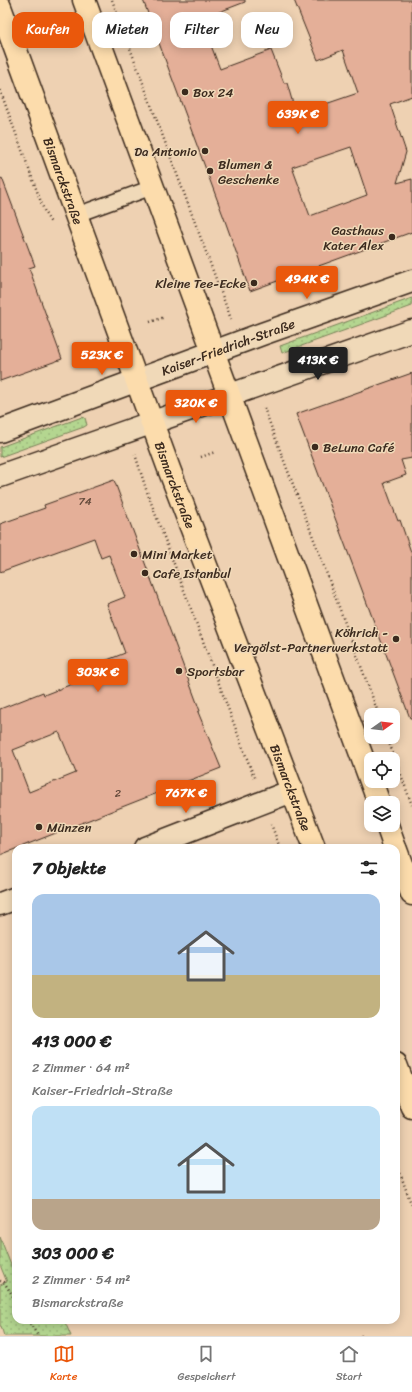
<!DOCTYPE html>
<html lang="de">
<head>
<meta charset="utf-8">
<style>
	body { margin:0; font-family:Sriracha,sans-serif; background:#f6f6f6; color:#222; height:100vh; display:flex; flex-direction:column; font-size:15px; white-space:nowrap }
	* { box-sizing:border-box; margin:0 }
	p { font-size:13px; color:#767676 }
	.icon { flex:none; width:22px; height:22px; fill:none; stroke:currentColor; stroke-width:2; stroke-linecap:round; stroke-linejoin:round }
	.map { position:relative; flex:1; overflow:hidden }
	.side { position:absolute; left:12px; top:844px; width:388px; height:480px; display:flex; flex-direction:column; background:#fff; border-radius:12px; box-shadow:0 2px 10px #0003 }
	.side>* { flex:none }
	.hud { position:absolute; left:12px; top:12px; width:388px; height:36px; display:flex; gap:8px }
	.needle { width:26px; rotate:76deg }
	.controls { position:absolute; left:364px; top:708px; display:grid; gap:8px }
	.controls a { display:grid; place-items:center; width:36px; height:36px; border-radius:8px; background:#fff; box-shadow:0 2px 10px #0003; font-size:20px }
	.price { position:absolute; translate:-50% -34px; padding:0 9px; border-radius:4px; background:#ea580c; color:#fff; font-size:13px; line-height:26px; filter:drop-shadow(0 1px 2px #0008) }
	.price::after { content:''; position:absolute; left:50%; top:24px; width:12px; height:9px; margin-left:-6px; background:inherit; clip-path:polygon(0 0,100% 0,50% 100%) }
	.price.current { background:#222; color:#fff }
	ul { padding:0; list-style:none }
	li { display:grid; align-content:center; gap:8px; height:212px; padding:0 20px }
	li span { display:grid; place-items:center; height:124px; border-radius:12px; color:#555 }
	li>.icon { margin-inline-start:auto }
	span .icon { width:72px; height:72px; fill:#fffc; stroke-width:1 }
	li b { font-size:17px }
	h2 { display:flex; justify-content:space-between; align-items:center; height:48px; padding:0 20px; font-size:17px }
	.chip { padding:0 14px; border-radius:12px; background:#fff; box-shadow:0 2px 10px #0003; font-size:14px; line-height:36px }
	.chip.current { background:#ea580c; color:#fff }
	.tabs { display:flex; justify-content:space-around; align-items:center; height:56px; border-top:1px solid #e0e0e0; background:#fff; font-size:11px; color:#767676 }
	.tabs a { display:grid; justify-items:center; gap:2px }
	.tabs .current { color:#ea580c }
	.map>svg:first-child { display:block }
	.grass { fill:url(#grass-dots); stroke:#788057 }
	.building { fill:#e4af98; stroke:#3b2a1e; fill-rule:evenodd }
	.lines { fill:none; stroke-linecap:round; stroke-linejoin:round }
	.lane-casing { stroke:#3b2a1e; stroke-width:17 }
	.street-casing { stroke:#3b2a1e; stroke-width:25 }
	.secondary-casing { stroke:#3b2a1e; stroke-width:25 }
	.primary-casing { stroke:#3b2a1e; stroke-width:25 }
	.path { stroke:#3b2a1e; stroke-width:2.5; stroke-dasharray:1 3; stroke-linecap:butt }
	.lane { stroke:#f0d9b8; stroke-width:14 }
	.street { stroke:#f0d9b8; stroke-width:22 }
	.secondary { stroke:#f0d9b8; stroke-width:22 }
	.primary { stroke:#fcdcac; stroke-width:22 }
	.poi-dot { fill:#3b2a1e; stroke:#f0d9b8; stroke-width:1.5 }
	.labels { text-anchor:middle; stroke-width:3; stroke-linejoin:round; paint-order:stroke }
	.number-label { font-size:11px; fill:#654b3c }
	.poi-label { font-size:13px; fill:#3b2a1e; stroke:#f0d9b8; text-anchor:start }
	.street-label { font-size:13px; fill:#3b2a1e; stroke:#f0d9b8 }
</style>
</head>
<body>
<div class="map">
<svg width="412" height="1336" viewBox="0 0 412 1336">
	<defs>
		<pattern id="grass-dots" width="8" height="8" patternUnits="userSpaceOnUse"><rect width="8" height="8" fill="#b4d690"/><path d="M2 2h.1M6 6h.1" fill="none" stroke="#9cb87c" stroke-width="1.8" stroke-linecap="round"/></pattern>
	</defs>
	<rect width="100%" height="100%" fill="#eed1b2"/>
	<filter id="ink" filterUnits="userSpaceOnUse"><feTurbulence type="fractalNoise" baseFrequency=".025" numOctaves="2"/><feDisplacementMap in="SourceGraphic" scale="8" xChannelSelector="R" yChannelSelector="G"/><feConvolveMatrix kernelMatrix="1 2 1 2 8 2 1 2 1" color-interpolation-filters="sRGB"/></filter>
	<g filter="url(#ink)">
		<!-- grass -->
		<g class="grass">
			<path d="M412,298V306L282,353L280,346Z"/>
			<path d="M82,417L85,418L87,425L84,427L0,457V447Z"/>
			<path d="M0,1237L16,1278V1320H64L71,1336H4L1,1326H0V1285L7,1282L0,1265Z"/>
		</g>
		<!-- building -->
		<g class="building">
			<path d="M143,0H245V2L201,19L220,69L271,50L284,83H287L296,114L358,93L343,50L318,60L294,0H412V96L390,104L406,152L397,183L412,179V232L250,291L224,218ZM351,147L367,195L310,216L292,167Z"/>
			<path d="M2,178L35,266L29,268L62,359L0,381V179Z"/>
			<path d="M412,373V458L401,460L406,475L384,483L398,521L400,520L412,555V718H410L296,414Z"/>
			<path d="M114,480L200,711L198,712L221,768L0,855V709L43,692L44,695L95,675L92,666L125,653L107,604L125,597L109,555L101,558L94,538L0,572V524L45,508L44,505ZM59,732L76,773L29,792L13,750Z"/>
		</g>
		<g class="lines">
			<!-- lane casing -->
			<g class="lane-casing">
				<path id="lane" d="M76,215L153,187"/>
			</g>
			<!-- street casing -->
			<g class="street-casing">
				<g id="street">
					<path d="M145,848L292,791"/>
					<path d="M0,904L16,898"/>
				</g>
			</g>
			<!-- secondary casing -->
			<g class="secondary-casing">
				<g id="secondary">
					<path id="s1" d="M0,431L262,334L412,281"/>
					<path d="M0,476L412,331"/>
				</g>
			</g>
			<!-- primary casing -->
			<g class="primary-casing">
				<g id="primary">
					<path d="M84,0L379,803"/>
					<path id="s2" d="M0,7L169,469L314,848"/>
					<path d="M387,825L395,848"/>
					<path d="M396,850L412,894"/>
					<path d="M396,1065L412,1107"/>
				</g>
			</g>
			<!-- path -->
			<g class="path">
				<path d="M112,0L231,319"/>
				<path d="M0,90L45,213L51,223"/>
				<path d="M150,322L165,317"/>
				<path d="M264,408L321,558L379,715"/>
				<path d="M135,454L146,489L255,780"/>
				<path d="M201,457L215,452"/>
				<path d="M387,737L412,805"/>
				<path d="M271,824L280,848"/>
				<path d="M396,1162L412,1206"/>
				<path d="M0,1281L4,1282L16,1301"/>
				<path d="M28,1320L38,1336"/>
				<path d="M361,1336L363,1335"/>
			</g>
			<!-- lane -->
			<use href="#lane" class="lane"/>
			<!-- street -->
			<use href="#street" class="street"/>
			<!-- secondary -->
			<use href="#secondary" class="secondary"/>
			<!-- primary -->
			<use href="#primary" class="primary"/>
		</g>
	</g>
	<!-- markers -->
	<g class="poi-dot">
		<circle cx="185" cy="92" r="4"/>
		<circle cx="205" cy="151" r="4"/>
		<circle cx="210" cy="171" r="4"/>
		<circle cx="392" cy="237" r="4"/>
		<circle cx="254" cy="283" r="4"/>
		<circle cx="315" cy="447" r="4"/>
		<circle cx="134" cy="554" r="4"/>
		<circle cx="145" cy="573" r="4"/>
		<circle cx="396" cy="639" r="4"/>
		<circle cx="179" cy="671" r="4"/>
		<circle cx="39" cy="827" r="4"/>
	</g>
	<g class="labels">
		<!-- number labels -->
		<g class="number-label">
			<text x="85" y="505">74</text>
			<text x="118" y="797">2</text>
		</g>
		<!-- poi labels -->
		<g class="poi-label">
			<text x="193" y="97">Box 24</text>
			<text x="197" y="156" text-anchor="end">Da Antonio</text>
			<text x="218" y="169">Blumen &amp;<tspan x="218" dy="15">Geschenke</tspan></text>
			<text x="384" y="235" text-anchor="end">Gasthaus<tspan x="384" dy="15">Kater Alex</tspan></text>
			<text x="246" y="288" text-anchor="end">Kleine Tee-Ecke</text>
			<text x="323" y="452">BeLuna Café</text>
			<text x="142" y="559">Mini Market</text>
			<text x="153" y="578">Cafe Istanbul</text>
			<text x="388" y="637" text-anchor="end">Köhrich -<tspan x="388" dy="15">Vergölst-Partnerwerkstatt</tspan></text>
			<text x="187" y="676">Sportsbar</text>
			<text x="47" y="832">Münzen</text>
		</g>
		<!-- street labels -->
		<g class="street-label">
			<text dy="5" stroke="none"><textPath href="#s2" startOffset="185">Bismarckstraße</textPath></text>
			<text dy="5" stroke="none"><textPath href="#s1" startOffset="243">Kaiser-Friedrich-Straße</textPath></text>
			<text dy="5" stroke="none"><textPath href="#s2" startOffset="509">Bismarckstraße</textPath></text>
			<text dy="5" stroke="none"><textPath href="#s2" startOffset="833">Bismarckstraße</textPath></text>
		</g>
	</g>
</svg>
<div class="controls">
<a><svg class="needle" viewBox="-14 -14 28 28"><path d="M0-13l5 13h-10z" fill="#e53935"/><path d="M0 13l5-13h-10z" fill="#767676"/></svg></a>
<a><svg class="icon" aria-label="locate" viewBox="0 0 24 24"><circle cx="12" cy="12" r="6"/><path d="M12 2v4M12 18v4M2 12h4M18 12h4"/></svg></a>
<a><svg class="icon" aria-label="layers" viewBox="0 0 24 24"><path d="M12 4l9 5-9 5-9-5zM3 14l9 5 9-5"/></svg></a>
</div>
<b class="price" style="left:298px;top:135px">639K €</b>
<b class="price" style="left:307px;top:300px">494K €</b>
<b class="price" style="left:102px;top:376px">523K €</b>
<b class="price current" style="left:318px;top:381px">413K €</b>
<b class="price" style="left:196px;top:424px">320K €</b>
<b class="price" style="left:98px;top:693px">303K €</b>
<b class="price" style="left:186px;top:814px">767K €</b>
<div class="hud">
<a class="chip current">Kaufen</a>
<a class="chip">Mieten</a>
<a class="chip">Filter</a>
<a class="chip">Neu</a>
</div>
<section class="side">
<h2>7 Objekte<svg class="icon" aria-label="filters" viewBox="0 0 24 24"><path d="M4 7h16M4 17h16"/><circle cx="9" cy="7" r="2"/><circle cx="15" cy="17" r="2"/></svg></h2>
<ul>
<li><span style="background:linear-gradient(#a9c7e8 65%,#c2b280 0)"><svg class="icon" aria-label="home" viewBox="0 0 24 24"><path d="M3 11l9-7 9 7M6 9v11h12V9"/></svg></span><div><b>413 000 €</b><p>2 Zimmer · 64 m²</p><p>Kaiser-Friedrich-Straße</p></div></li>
<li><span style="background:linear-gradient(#bfe0f5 75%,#b9a48a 0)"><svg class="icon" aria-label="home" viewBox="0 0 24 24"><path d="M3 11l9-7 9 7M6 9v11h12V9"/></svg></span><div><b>303 000 €</b><p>2 Zimmer · 54 m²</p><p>Bismarckstraße</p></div></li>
</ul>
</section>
</div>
<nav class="tabs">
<a class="current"><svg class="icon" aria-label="map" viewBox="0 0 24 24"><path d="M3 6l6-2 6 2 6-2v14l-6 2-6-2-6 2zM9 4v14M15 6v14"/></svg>Karte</a>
<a><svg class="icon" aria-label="saved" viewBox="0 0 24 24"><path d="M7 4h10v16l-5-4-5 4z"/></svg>Gespeichert</a>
<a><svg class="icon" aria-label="home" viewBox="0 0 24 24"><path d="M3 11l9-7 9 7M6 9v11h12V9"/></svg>Start</a>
</nav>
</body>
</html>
